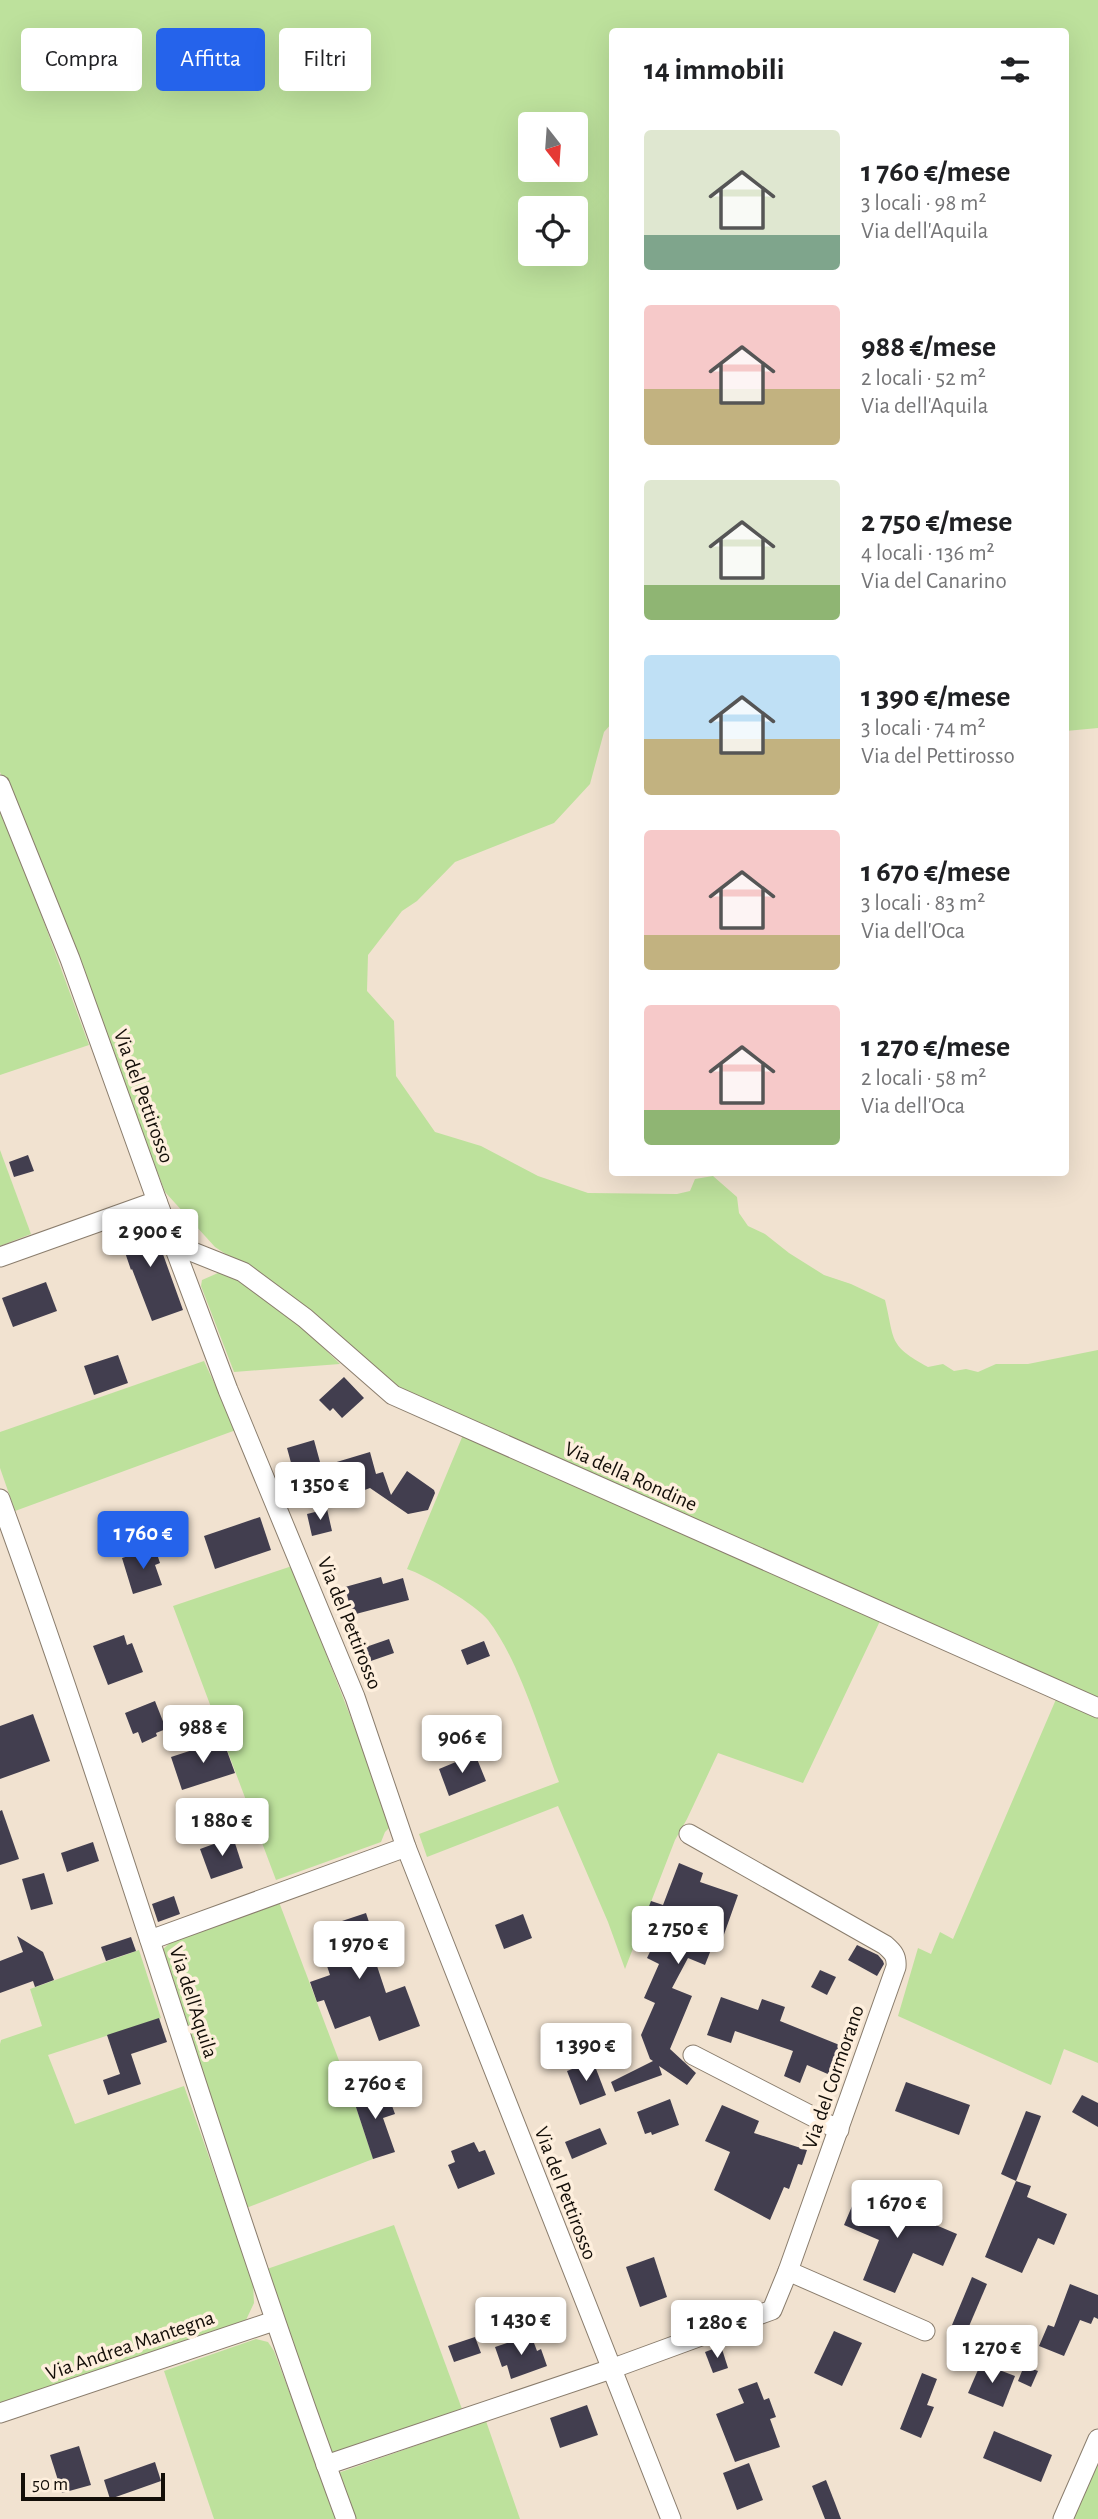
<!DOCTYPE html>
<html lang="it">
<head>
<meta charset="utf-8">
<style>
	body { margin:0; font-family:"Alegreya Sans",sans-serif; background:#f2f2f2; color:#202124; height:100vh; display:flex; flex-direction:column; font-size:26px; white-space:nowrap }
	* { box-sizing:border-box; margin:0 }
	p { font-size:23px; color:#757577 }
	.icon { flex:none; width:38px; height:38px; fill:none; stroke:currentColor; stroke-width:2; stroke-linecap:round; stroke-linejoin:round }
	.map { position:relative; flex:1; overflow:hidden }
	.side { position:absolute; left:609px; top:28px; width:460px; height:1148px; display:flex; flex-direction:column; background:#fff; border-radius:7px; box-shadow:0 7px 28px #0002 }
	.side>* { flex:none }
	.hud { position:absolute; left:21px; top:28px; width:483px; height:63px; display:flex; gap:14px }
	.needle { width:46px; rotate:163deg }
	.tools { position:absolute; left:518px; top:112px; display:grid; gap:14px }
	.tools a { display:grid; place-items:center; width:70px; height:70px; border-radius:7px; background:#fff; box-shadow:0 7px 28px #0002; font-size:35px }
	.scale { position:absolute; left:21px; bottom:18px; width:144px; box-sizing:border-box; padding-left:7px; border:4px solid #130e08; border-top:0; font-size:19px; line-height:24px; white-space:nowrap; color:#130e08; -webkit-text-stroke:5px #feefdd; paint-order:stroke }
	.price { position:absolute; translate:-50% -60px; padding:0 16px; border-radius:7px; background:#fff; color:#222; font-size:23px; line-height:46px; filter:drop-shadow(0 2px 4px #0008) }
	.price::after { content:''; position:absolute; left:50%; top:42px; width:21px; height:16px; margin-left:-10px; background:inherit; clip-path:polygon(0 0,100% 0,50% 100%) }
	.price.on { background:#2563eb; color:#fff }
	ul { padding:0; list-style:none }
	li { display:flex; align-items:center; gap:21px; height:175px; padding:0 35px }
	li span { display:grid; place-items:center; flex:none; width:196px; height:140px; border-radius:7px; color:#555 }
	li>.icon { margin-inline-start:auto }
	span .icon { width:84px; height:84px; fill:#fffc; stroke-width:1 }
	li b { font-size:30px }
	h2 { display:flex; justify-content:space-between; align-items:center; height:84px; padding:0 35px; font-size:30px }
	.tag { padding:0 24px; border-radius:7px; background:#fff; box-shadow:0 7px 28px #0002; font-size:24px; line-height:63px }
	.tag.on { background:#2563eb; color:#fff }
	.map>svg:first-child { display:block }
	.green { fill:#bde19c; fill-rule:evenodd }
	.building { fill:#423e4f }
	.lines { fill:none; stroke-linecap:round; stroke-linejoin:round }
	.minor-casing { stroke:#8a7d6d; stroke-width:21 }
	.minor { stroke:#fff; stroke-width:19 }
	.labels { text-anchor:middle; stroke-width:7; stroke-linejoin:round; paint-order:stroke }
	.street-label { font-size:21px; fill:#130e08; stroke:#feefdd }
</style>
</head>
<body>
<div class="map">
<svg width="1098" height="2519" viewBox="0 0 1098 2519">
	<rect width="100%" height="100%" fill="#f1e2d0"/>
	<!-- green -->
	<g class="green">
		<path d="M0,0H1098V728L1066,731V32H612V723L604,732L590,784L554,823L455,862L417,901L402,911L368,955L367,991L394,1021L396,1076L435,1132L481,1146L538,1176L588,1193L677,1194L690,1191L695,1179L713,1176L737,1197L739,1213L748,1226L765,1234L789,1253L824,1275L851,1284L885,1300C895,1341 888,1345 928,1367L943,1364L954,1371L966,1369L978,1372L996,1364H1028L1098,1350V1702L399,1390L244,1266L215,1247L165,1192L76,960L0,772ZM530,124H576V170H530ZM530,208H576V254H530Z"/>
		<path d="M0,802L89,1045L0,1075Z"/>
		<path d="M0,1150L31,1234L0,1246Z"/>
		<path d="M218,1273L232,1274L300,1325L340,1364L234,1372L201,1286L202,1280Z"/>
		<path d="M204,1361L236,1430L15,1511L0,1468V1432Z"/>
		<path d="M463,1435L880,1621L803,1783L718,1753L687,1819L675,1840L625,1969L608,1922L558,1806L427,1857L419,1834L559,1782C540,1733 519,1660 488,1620C476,1605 426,1575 407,1569Z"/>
		<path d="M292,1566L375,1780L390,1827L385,1832L381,1842L276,1880L173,1606Z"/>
		<path d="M1057,1697L1098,1716V2063L1064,2049L1051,2085L898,2016L918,1948L931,1954L940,1932L953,1939Z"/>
		<path d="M279,1902L352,2095L373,2159L246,2208L161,1951L171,1942Z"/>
		<path d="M139,1950L161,2018L48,2055L75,2124L184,2086L253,2282L254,2303L246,2320L0,2404V2044L1,2040L42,2026L30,1989Z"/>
		<path d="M394,2225L462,2409L332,2455L267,2269Z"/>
		<path d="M256,2339L268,2342L274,2351L337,2519H214L164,2371Z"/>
		<path d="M486,2421L520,2519H355L338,2473Z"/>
		<path d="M1098,2458V2519H1072Z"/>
	</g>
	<!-- building -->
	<g class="building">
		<path d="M28,1155L34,1171L14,1177L9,1162Z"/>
		<path d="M150,1218L183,1310L152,1321L132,1269L131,1270L117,1229Z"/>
		<path d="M46,1282L57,1311L13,1327L2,1298Z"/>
		<path d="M118,1355L128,1383L94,1395L84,1366Z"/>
		<path d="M344,1377L364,1398L342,1418L333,1408L330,1411L319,1400Z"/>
		<path d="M314,1440L320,1462L293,1470L287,1448Z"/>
		<path d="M370,1452L376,1474L383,1472L391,1495L407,1471L434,1490L435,1493L428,1510L408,1514L370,1488L346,1497L330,1464Z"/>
		<path d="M327,1509L332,1531L312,1536L307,1514Z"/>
		<path d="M260,1517L271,1550L215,1569L204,1536Z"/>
		<path d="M155,1548L160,1563L155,1565L162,1585L133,1594L122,1558Z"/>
		<path d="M381,1577L383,1584L403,1578L409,1600L352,1615L345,1587Z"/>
		<path d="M124,1635L127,1645L132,1643L143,1672L108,1685L93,1646Z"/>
		<path d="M389,1639L394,1653L368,1662L363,1648Z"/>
		<path d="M484,1641L490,1656L467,1665L461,1650Z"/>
		<path d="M155,1701L166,1729L156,1733L157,1736L142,1743L138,1732L133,1734L125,1713Z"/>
		<path d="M33,1714L50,1761L0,1779V1726Z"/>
		<path d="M223,1740L235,1773L182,1790L171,1757Z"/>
		<path d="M475,1754L486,1781L449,1796L439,1769Z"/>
		<path d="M2,1810L19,1859L0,1865V1811Z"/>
		<path d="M233,1837L243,1868L211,1879L200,1849Z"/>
		<path d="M93,1842L99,1861L67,1872L61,1853Z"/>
		<path d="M679,1863L703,1873L700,1882L738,1895L722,1940L716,1937L705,1965L688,1958L672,1988L692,1996L670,2049L696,2073L687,2085L659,2066L662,2075L615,2092L611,2082L653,2061L650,2059L641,2035L655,2003L644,1998L659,1964L647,1958L661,1929L643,1922L651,1901L663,1905Z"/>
		<path d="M44,1873L53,1904L31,1910L22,1879Z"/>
		<path d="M174,1896L180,1914L158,1922L152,1904Z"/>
		<path d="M366,1913L377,1946L371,1948L386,1993L405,1986L420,2026L379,2041L370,2016L335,2029L324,2000L317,2002L310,1982L330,1975L315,1930Z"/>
		<path d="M523,1914L532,1938L504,1949L495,1925Z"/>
		<path d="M17,1936L43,1952L54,1980L35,1987L33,1981L0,1993V1961L23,1952Z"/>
		<path d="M131,1937L136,1951L106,1961L101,1947Z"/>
		<path d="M857,1945L878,1955L883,1961L884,1964L877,1976L848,1960Z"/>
		<path d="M820,1970L836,1977L827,1995L811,1987Z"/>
		<path d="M721,1997L758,2010L762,1999L785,2007L780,2021L842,2046L830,2075L807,2065L800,2083L784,2076L793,2051L735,2031L731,2043L707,2035Z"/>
		<path d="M159,2018L167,2042L131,2054L141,2084L108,2095L103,2080L120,2074L107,2035Z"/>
		<path d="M593,2061L606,2095L580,2105L567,2071Z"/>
		<path d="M906,2082L970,2105L959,2135L895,2111Z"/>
		<path d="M372,2089L374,2096L387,2092L395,2114L383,2118L395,2152L373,2159L352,2095Z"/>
		<path d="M1082,2095L1098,2103V2127L1072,2112Z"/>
		<path d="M670,2099L679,2125L652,2135L651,2132L645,2134L637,2112Z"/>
		<path d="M722,2105L759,2121L754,2133L807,2150L802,2165L798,2164L789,2189L784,2187L770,2220L714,2190L730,2152L705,2141Z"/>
		<path d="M1026,2111L1041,2116L1016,2181L1001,2174Z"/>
		<path d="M600,2128L607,2144L572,2159L565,2142Z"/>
		<path d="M474,2142L479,2152L485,2150L495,2174L458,2189L448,2165L455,2162L451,2151Z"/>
		<path d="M1016,2181L1031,2186L1027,2197L1067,2214L1054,2245L1038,2238L1022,2273L985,2257Z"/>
		<path d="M858,2192L957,2234L943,2266L913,2253L895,2293L863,2280L879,2240L844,2225Z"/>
		<path d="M654,2257L667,2297L640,2307L626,2267Z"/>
		<path d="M972,2277L987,2284L967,2331L952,2325Z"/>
		<path d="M1070,2284L1098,2295V2319L1094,2317L1091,2324L1080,2320L1064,2356L1039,2346L1048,2325L1054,2327Z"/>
		<path d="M834,2331L862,2343L842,2386L814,2373Z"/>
		<path d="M531,2335L537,2351L541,2349L547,2366L511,2379L507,2365L502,2367L495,2347Z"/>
		<path d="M475,2337L481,2353L454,2362L448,2346Z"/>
		<path d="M721,2346L728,2368L713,2373L705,2352Z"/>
		<path d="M981,2363L1015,2376L1003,2407L968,2393Z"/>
		<path d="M1024,2366L1038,2371L1031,2387L1018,2381Z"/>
		<path d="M922,2373L937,2379L927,2405L934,2407L921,2438L900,2429Z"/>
		<path d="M757,2382L764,2400L769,2398L776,2417L770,2419L780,2447L735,2462L716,2414L744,2403L738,2389Z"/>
		<path d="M587,2405L598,2435L560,2448L550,2418Z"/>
		<path d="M994,2431L1052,2455L1041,2482L983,2458Z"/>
		<path d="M79,2446L91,2485L62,2493L50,2455Z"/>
		<path d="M155,2462L161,2481L110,2499L104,2480Z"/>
		<path d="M749,2463L763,2500L737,2510L723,2473Z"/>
		<path d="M826,2480L835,2503L841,2519H825L812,2486Z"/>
	</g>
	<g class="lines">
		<!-- minor casing -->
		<g class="minor-casing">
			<g id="minor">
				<path d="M0,785L70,959L157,1201L228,1390L355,1697L406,1847L671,2519"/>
				<path d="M173,1244L243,1272L305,1318L393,1395L1098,1708"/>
				<path d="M0,1257L157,1201"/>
				<path d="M0,1499C123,1836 221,2182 346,2519"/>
				<path d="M150,1940L406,1847"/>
				<path d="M693,2055L839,2130"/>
				<path d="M788,2271L925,2331"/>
				<path d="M0,2413L274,2321"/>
				<path d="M326,2465L611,2369L772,2310L788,2271L896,1967C897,1956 893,1952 885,1945L689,1834"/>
				<path d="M1063,2519L1098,2439"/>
			</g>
		</g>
		<!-- minor -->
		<use href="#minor" class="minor"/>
	</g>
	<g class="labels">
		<!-- street labels -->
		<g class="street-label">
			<text transform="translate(144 1096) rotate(70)" y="7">Via del Pettirosso</text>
			<text transform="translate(631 1476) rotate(24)" y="7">Via della Rondine</text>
			<text transform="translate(350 1623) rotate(68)" y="7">Via del Pettirosso</text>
			<text transform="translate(194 2002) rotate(72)" y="7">Via dell'Aquila</text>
			<text transform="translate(833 2077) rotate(-71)" y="7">Via del Cormorano</text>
			<text transform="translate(566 2193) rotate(69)" y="7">Via del Pettirosso</text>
			<text transform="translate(130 2345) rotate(-19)" y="7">Via Andrea Mantegna</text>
		</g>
	</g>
</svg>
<div class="tools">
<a><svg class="needle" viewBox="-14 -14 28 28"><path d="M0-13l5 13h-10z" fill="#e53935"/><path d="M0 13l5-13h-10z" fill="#757577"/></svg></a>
<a><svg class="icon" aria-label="locate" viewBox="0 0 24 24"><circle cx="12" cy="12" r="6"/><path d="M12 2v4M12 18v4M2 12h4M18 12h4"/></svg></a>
</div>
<div class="scale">50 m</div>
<b class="price" style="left:150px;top:1269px">2 900 €</b>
<b class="price" style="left:320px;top:1522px">1 350 €</b>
<b class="price on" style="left:143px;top:1571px">1 760 €</b>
<b class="price" style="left:203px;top:1765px">988 €</b>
<b class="price" style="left:462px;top:1775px">906 €</b>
<b class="price" style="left:222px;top:1858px">1 880 €</b>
<b class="price" style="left:678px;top:1966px">2 750 €</b>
<b class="price" style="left:359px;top:1981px">1 970 €</b>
<b class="price" style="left:586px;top:2083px">1 390 €</b>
<b class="price" style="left:375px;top:2121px">2 760 €</b>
<b class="price" style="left:897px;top:2240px">1 670 €</b>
<b class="price" style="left:521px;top:2357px">1 430 €</b>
<b class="price" style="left:717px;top:2360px">1 280 €</b>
<b class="price" style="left:992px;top:2385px">1 270 €</b>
<div class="hud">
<a class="tag">Compra</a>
<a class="tag on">Affitta</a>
<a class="tag">Filtri</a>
</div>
<section class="side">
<h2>14 immobili<svg class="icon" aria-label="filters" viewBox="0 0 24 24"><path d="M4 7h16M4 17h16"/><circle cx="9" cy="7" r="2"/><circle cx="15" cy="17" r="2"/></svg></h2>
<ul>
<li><span style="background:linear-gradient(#dfe7d0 75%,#7fa58c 0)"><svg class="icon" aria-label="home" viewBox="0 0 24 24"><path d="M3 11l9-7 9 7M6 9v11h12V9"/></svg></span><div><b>1 760 €/mese</b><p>3 locali · 98 m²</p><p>Via dell'Aquila</p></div></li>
<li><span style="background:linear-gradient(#f6c9c9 60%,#c2b280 0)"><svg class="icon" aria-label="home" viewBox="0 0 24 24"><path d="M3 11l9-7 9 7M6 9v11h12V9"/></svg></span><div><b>988 €/mese</b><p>2 locali · 52 m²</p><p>Via dell'Aquila</p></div></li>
<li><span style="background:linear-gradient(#dfe7d0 75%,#8fb573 0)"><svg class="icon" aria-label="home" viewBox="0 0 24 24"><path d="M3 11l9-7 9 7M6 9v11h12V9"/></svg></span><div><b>2 750 €/mese</b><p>4 locali · 136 m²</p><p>Via del Canarino</p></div></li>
<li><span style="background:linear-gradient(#bfe0f5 60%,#c2b280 0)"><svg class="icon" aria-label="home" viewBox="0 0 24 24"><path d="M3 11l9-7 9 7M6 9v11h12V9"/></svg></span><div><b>1 390 €/mese</b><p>3 locali · 74 m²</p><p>Via del Pettirosso</p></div></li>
<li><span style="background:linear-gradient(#f6c9c9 75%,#c2b280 0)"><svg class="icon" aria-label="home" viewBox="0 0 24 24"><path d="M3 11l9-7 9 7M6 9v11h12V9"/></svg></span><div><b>1 670 €/mese</b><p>3 locali · 83 m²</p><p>Via dell'Oca</p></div></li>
<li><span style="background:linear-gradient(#f6c9c9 75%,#8fb573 0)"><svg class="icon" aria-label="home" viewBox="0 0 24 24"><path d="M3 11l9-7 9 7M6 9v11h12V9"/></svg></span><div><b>1 270 €/mese</b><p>2 locali · 58 m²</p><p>Via dell'Oca</p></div></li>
</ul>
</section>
</div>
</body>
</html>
